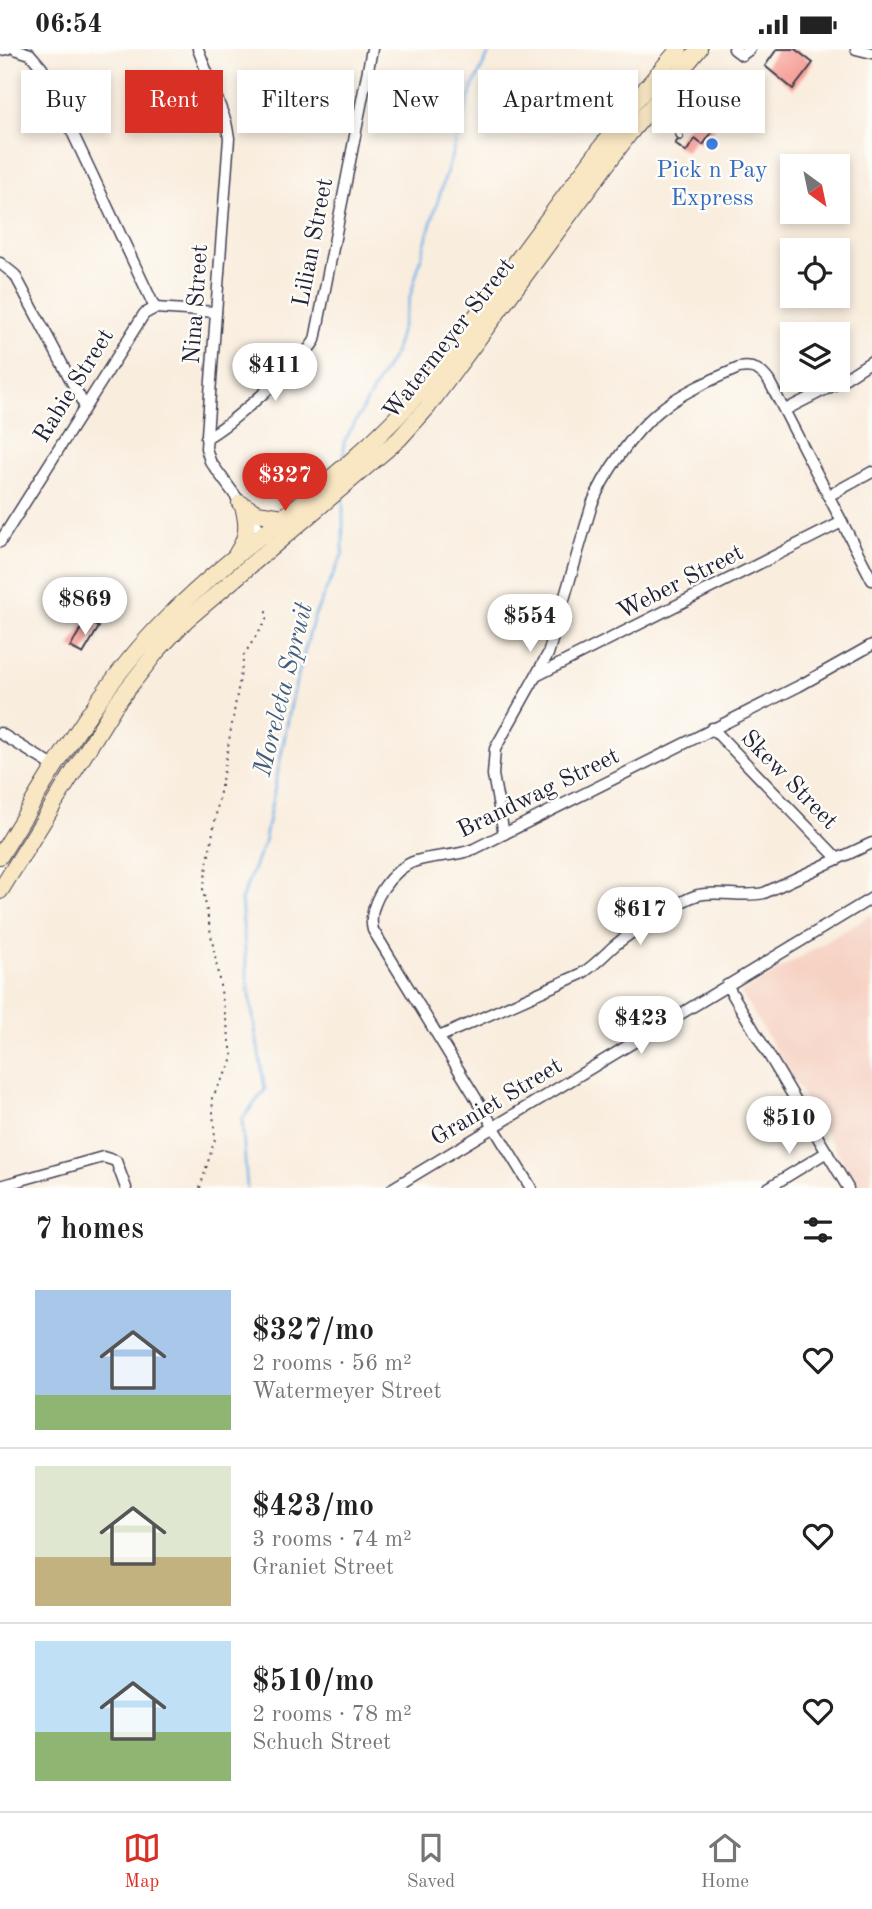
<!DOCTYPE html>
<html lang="en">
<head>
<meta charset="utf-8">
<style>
	body { margin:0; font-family:"Old Standard TT",serif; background:#f6f6f6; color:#222; height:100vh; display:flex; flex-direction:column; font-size:26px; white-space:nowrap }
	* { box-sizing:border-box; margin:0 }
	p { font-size:23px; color:#767676 }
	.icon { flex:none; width:38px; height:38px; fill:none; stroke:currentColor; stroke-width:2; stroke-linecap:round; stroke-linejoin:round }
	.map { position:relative; height:1139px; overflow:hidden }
	.sheet { display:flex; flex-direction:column; background:#fff; flex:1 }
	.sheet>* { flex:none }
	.guide { position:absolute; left:21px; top:21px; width:831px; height:63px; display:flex; gap:14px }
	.needle { width:46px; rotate:147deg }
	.buttons { position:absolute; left:780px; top:105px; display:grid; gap:14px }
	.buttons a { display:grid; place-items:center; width:70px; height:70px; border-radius:0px; background:#fff; box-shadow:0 4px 10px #0003; font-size:35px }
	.price { position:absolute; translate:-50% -60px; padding:0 16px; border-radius:24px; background:#fff; color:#222; font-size:23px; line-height:46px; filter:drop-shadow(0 2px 4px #0008) }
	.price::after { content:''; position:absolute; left:50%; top:42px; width:21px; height:16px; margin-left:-10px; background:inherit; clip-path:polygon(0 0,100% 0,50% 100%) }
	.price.current { background:#d93025; color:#fff }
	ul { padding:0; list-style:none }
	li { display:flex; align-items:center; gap:21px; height:175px; padding:0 35px }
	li+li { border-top:2px solid #e0e0e0 }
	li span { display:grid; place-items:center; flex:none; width:196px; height:140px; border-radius:0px; color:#555 }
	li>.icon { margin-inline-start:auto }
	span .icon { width:84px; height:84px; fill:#fffc; stroke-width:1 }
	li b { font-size:30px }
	h2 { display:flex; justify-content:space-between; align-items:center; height:84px; padding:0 35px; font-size:30px }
	.pill { padding:0 24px; border-radius:0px; background:#fff; box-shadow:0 4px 10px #0003; font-size:24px; line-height:63px }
	.pill.current { background:#d93025; color:#fff }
	.status { display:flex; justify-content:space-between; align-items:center; height:49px; padding:0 35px; background:#fff; direction:ltr }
	.status svg { height:19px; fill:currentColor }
	.tab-bar { display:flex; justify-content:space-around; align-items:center; height:98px; border-top:2px solid #e0e0e0; background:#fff; font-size:19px; color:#767676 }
	.tab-bar a { display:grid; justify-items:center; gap:4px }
	.tab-bar .current { color:#d93025 }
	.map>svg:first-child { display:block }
	.built { fill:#f6d2c3 }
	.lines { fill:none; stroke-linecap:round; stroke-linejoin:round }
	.stream { stroke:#74b2e6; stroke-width:2.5 }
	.building { fill:#f59d94 }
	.service-casing { stroke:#424053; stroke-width:8 }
	.minor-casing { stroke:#424053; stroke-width:13 }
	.secondary-casing { stroke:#424053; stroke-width:18 }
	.path { stroke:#424053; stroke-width:2; stroke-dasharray:2 5; stroke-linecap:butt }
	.service { stroke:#fff; stroke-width:5 }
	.minor { stroke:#fff; stroke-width:10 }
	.secondary { stroke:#f9e7c3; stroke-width:16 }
	.shop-dot { fill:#3f7fe0; stroke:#fdfcf7; stroke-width:2.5 }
	.labels { text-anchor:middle; stroke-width:5; stroke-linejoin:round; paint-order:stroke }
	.shop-label { font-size:24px; fill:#366cbe; stroke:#fdfcf7 }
	.street-label { font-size:24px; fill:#22223b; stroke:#fdfcf7 }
	.water-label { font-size:26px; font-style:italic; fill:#435c7f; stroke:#fdfcf7 }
</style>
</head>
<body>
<div class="status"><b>06:54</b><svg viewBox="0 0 49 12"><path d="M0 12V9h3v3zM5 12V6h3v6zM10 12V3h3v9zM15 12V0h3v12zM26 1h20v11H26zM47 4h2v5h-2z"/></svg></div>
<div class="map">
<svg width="872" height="1139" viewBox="0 0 872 1139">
	<rect width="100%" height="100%" fill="#fdfcf7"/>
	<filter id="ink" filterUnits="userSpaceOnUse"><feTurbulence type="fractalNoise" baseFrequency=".0143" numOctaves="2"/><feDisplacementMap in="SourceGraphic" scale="14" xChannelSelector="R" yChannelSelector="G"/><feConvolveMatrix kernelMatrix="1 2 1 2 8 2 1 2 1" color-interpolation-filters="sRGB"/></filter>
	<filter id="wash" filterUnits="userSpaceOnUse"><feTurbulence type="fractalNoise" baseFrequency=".00686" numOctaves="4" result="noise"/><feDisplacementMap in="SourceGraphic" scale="28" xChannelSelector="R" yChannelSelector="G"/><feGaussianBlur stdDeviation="1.57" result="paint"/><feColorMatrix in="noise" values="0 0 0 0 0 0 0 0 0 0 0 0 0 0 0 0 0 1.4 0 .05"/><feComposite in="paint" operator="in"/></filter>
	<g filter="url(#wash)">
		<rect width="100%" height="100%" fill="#f9edde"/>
		<!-- built -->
		<path class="built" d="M872,865V1139H859L741,944Z"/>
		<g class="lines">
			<!-- stream -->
			<g class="stream">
				<path d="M344,409V393L394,305L428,184L473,37L491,0"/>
				<path d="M247,1139L242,1070L265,1041L248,937L241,851L264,794L293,645L314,568L343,504V447"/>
			</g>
		</g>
		<g id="blocks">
			<!-- building -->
			<g class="building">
				<path d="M777,0H795L813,14L793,40L765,17Z"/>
				<path d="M698,62L709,70L707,74L715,79L703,96L695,90L686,103L675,95Z"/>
				<path d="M86,571L99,578L83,605L70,598Z"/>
			</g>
		</g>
	</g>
	<g filter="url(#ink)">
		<use href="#blocks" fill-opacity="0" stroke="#424053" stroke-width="2"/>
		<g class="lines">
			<!-- service casing -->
			<g class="service-casing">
				<g id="service">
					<path d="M663,47L677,62L684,63L697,58L701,64"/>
					<path d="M656,56L671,67L680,88"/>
				</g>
			</g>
			<!-- minor casing -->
			<g class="minor-casing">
				<g id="minor">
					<path d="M15,0L30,5L42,19L155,259"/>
					<path d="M198,0L226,73L229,89L206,399L210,412L267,490"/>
					<path d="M734,0L742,6L750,0"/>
					<path d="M856,0L872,4"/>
					<path d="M0,1L7,0"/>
					<path d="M0,214L15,226L85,358"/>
					<path d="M785,361L838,334L872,312"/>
					<path d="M206,389C229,377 303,312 315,291L372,0"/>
					<path d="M828,447L872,423"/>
					<path d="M0,493L144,265L155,259L216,263"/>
					<path d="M536,627L842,473"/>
					<path d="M712,679L838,810"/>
					<path d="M0,684L55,718"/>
					<path d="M504,785L493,726L495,700L548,605L592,455C604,425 633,384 658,363C680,344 713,330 739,319C753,316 761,321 769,332L872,531"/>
					<path d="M727,936L848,1139"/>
					<path d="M439,988L581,925C594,917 603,907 614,897C631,883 678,852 698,846C720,841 742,849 764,844L872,794"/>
					<path d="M0,1137L103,1108L116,1112L126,1139"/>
					<path d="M393,1139L872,849"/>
					<path d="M531,1139L373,881C366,856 392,819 416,812C435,806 455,808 474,800L799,637L872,596"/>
					<path d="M768,1139L827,1103"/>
				</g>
			</g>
			<!-- secondary casing -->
			<g class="secondary-casing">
				<g id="secondary">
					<path d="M240,454L257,464L284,468"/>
					<path d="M237,504C248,488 248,476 243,457"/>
					<path d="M0,807C51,725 98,638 167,569C247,489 346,429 420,343L636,51L679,0"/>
					<path d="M0,842L115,656L157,602L185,572L399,390L427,359L629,85L699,0"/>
				</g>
			</g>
			<!-- path -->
			<path class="path" d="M200,1139L215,1090L212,1049L233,1010L203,840L244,606L266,571V559"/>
			<!-- service -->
			<use href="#service" class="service"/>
			<!-- minor -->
			<use href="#minor" class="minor"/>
			<!-- secondary -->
			<use href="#secondary" class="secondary"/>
		</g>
	</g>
	<!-- markers -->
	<circle class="shop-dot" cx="712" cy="95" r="7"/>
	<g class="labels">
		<!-- shop labels -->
		<g class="shop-label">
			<text x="712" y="128">Pick n Pay<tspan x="712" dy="28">Express</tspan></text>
		</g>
		<!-- street labels -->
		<g class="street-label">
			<text transform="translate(312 193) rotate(-79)" y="8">Lilian Street</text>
			<text transform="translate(195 255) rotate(-86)" y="8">Nina Street</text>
			<text transform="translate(448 289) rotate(-52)" y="8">Watermeyer Street</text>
			<text transform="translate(73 336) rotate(-58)" y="8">Rabie Street</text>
			<text transform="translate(680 532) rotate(-27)" y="8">Weber Street</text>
			<text transform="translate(790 730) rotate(46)" y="8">Skew Street</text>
			<text transform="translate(538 743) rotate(-26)" y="8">Brandwag Street</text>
			<text transform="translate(496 1052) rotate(-31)" y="8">Graniet Street</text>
		</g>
		<!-- water labels -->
		<g class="water-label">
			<text transform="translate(282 640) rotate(-76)" y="9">Moreleta Spruit</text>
		</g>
	</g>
</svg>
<div class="buttons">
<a><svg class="needle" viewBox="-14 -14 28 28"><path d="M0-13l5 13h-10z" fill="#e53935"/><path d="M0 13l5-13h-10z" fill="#767676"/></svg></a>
<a><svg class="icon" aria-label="locate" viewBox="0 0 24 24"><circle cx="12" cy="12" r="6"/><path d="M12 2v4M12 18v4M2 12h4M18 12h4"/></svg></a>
<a><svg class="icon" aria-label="layers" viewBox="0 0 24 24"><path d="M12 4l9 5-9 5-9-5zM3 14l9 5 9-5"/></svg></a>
</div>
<b class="price" style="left:275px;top:354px">$411</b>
<b class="price current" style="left:285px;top:464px">$327</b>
<b class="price" style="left:85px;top:588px">$869</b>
<b class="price" style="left:530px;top:605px">$554</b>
<b class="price" style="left:640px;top:898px">$617</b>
<b class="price" style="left:641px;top:1007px">$423</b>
<b class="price" style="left:789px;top:1107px">$510</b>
<div class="guide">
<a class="pill">Buy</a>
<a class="pill current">Rent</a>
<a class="pill">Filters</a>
<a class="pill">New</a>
<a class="pill">Apartment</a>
<a class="pill">House</a>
</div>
</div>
<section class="sheet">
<h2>7 homes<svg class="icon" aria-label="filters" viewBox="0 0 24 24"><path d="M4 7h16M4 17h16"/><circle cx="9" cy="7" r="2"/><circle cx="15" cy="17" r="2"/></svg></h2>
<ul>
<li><span style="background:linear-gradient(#a9c7e8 75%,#8fb573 0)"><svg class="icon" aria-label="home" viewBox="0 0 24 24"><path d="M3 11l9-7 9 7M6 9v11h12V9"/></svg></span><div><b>$327/mo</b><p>2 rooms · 56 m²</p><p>Watermeyer Street</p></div><svg class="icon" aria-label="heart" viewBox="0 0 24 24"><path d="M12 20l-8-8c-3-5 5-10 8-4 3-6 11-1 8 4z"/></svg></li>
<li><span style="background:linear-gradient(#dfe7d0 65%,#c2b280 0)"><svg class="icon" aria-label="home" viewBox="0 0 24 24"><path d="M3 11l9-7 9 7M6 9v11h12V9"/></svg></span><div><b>$423/mo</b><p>3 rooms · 74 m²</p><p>Graniet Street</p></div><svg class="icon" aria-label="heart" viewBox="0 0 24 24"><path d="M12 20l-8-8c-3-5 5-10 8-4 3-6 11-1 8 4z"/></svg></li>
<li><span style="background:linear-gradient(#bfe0f5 65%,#8fb573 0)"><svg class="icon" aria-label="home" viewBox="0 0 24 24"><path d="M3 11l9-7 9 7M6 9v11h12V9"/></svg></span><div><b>$510/mo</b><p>2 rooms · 78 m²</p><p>Schuch Street</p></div><svg class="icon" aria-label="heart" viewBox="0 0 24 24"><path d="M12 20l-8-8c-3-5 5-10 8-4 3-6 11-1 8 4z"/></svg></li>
</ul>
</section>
<nav class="tab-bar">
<a class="current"><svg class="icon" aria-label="map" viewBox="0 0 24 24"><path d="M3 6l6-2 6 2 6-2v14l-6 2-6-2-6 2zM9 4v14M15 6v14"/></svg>Map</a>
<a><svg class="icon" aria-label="saved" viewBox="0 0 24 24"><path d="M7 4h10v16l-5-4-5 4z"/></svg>Saved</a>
<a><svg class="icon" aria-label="home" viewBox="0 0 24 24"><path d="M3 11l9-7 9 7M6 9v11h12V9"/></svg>Home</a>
</nav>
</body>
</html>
